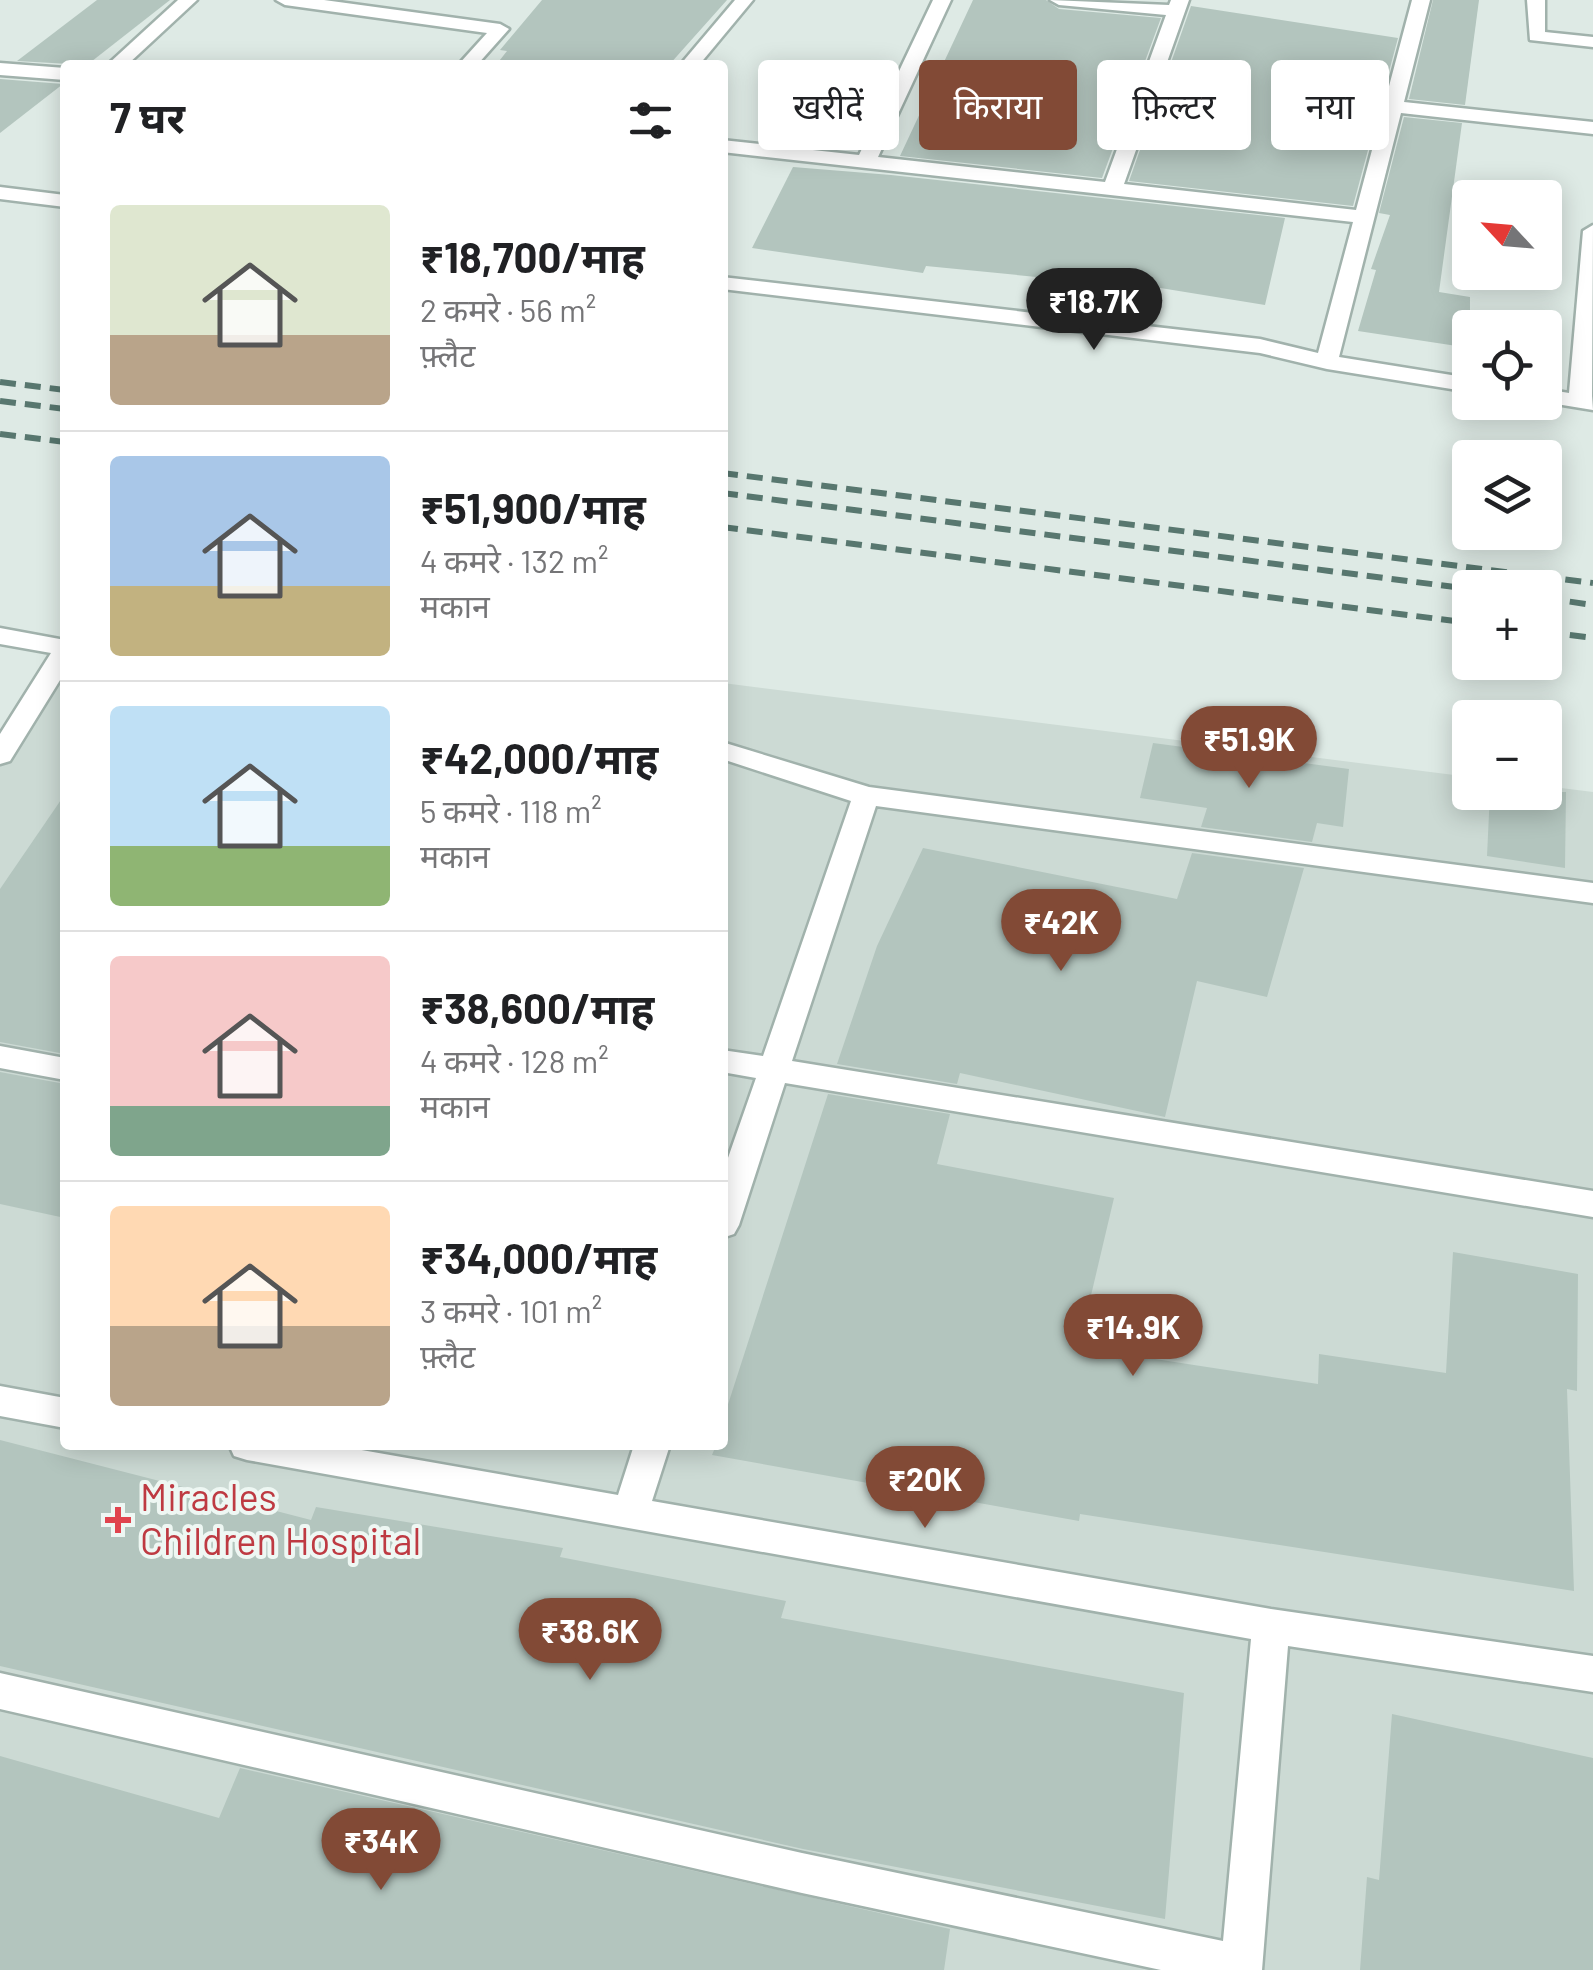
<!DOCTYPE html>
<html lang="hi">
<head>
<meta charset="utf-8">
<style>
	body { margin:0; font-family:Barlow,"Noto Sans Devanagari",sans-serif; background:#f6f6f6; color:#202124; height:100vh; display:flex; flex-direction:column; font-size:38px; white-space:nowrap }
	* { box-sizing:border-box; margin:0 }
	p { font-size:32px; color:#757577 }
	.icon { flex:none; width:55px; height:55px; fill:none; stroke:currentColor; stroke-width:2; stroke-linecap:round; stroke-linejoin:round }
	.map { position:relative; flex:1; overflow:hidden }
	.drawer { position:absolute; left:60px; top:60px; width:668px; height:1390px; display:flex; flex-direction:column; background:#fff; border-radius:10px; box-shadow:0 5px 25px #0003 }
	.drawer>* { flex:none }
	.top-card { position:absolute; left:758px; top:60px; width:685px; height:90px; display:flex; gap:20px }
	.needle { width:65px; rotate:296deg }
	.tools { position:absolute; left:1452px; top:180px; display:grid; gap:20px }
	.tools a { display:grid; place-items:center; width:110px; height:110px; border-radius:10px; background:#fff; box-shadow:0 5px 25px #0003; font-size:50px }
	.price { position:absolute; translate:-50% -85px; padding:0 22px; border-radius:35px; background:#824a36; color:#fff; font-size:32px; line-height:65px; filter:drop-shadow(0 2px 5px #0008) }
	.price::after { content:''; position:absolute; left:50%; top:60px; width:30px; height:22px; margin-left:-15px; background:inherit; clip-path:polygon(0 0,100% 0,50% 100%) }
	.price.active { background:#222; color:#fff }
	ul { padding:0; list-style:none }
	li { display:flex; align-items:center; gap:30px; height:250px; padding:0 50px }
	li+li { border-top:2px solid #e0e0e0 }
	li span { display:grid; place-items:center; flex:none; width:280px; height:200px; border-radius:10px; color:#555 }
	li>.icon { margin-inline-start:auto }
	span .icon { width:120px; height:120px; fill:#fffc; stroke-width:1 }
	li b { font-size:42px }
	h2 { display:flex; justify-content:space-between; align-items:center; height:120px; padding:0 50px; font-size:42px }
	.pill { padding:0 35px; border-radius:10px; background:#fff; box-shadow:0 5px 25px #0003; font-size:35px; line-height:90px }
	.pill.active { background:#824a36; color:#fff }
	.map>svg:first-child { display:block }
	.built { fill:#ccdad4 }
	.building { fill:#b3c5be }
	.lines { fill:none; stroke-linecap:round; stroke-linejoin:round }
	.minor-casing { stroke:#a1b2ac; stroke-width:5 }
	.minor { fill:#fff; fill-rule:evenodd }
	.rail { stroke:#58776f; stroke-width:6; stroke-dasharray:16 9; stroke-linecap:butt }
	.health-dot { fill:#e0444e; stroke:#eef7f3; stroke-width:4 }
	.labels { text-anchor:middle; stroke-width:8; stroke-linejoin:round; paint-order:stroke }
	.near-health-label { font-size:38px; fill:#be3a42; stroke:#eef7f3; text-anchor:start }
</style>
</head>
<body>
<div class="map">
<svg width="1593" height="1970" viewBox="0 0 1593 1970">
	<rect width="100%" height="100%" fill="#deeae5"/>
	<!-- built -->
	<path class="built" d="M65,646V1445H722L723,683L1470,777V792H1545V786L1593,792V1970H0V760Z"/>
	<!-- building -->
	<g class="building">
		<path d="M97,0H170L87,65L17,61Z"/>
		<path d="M542,0H727L669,65H496L507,51L500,50Z"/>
		<path d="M973,0H1046L1059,9L1161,18L1102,178L900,156Z"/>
		<path d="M1433,0H1479L1465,105L1409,99Z"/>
		<path d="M1191,6L1398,38L1353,206L1129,181Z"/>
		<path d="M0,79L63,84L0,133Z"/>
		<path d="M1404,117L1462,123L1439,292L1470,297V348L1358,331L1376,270L1371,269L1390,215L1379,213Z"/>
		<path d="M793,167L891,175L1285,218L1265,305L1099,278L1098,283L926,266L923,273L752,248Z"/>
		<path d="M1153,743L1349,769L1343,827L1317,823L1312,842L1201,827L1207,808L1140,798Z"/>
		<path d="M1490,792H1566L1565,868L1487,856Z"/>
		<path d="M65,794V1054L0,1042V889Z"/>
		<path d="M923,848L1177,899L1192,853L1304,868L1267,997L1197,981L1165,1117L960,1073L957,1084L837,1064L877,946Z"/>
		<path d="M0,1072L65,1084V1218L0,1204Z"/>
		<path d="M828,1094L950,1114L937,1164L1114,1198L1080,1342L1104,1346L1103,1351L1318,1384L1319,1354L1446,1373L1453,1252L1578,1274L1577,1391L1567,1389L1574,1591L1080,1514L1079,1521L712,1455L716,1445H722V1423Z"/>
		<path d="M0,1440L311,1520L316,1507L563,1548L560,1557L786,1601L781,1618L1184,1693L1165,1919L803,1849L0,1666Z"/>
		<path d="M1392,1714L1593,1758V1970H1360L1367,1877L1379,1880Z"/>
		<path d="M0,1756L219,1818L240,1768L950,1929L944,1970H0Z"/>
	</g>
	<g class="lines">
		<!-- minor casing -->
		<g class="minor-casing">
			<g id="minor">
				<path d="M178,0H197L127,65H107Z"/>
				<path d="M276,0H324L500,24L509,29L477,65H458L487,33L285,5Z"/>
				<path d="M735,0H753L699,65H680Z"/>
				<path d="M933,0H951L878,157L1105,182L1166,15L1059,5L1050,0L1169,5L1171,0H1189L1124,184L1356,210L1412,0H1430L1404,102L1593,122V134L1401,113L1339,357L1470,378V392L1327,369L1260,353L722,289V277L1260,339L1318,353L1353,222L722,152V140L859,155Z"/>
				<path d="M1527,0H1545V32L1593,37V47L1530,40Z"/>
				<path d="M0,63L65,68V80L0,75Z"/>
				<path d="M0,187L65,195V207L0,199Z"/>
				<path d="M1593,225L1592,396L1593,410L1544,402L1545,389L1569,393L1583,231Z"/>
				<path d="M0,628L65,640V672L10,761L0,764V734L51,653L0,644Z"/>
				<path d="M722,742L869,787L1593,883V903L876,806L792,1061L1593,1191V1217L785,1083L739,1225L734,1234L722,1238V1175L756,1078L722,1072V1050L763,1056L851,801L722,759Z"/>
				<path d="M0,1046L65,1058V1080L0,1068Z"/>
				<path d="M0,1386L65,1398V1428L0,1416Z"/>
				<path d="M229,1445H333L618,1495L634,1445H670L652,1501L1271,1609L1593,1656V1692L1288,1646L1262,1970H1161L802,1893L0,1709V1673L802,1853L1223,1941L1251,1639L247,1460L234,1456Z"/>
			</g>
		</g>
		<!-- minor -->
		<use href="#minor" class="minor"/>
		<!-- rail -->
		<g class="rail">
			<path d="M0,382L65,390"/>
			<path d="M0,401L65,409"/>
			<path d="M0,434L65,442"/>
			<path d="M722,473L1593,583"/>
			<path d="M722,493L1470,589"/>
			<path d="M722,527L1470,623"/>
			<path d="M1545,598L1593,605"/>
			<path d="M1545,632L1593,638"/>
		</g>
	</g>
	<!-- markers -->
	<path class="health-dot" d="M113 1505h10v10h10v10h-10v10h-10v-10h-10v-10h10z"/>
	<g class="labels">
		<!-- near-health labels -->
		<g class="near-health-label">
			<text x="140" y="1511">Miracles<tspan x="140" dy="44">Children Hospital</tspan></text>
		</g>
	</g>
</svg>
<div class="tools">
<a><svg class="needle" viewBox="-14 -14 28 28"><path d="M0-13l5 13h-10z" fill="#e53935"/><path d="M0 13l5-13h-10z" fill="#757577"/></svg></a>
<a><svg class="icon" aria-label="locate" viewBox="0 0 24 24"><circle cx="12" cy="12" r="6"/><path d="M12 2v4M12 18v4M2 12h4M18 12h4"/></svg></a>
<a><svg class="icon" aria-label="layers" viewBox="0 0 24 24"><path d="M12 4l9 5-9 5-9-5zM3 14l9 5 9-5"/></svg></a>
<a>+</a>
<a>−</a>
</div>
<b class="price active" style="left:1094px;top:353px">₹18.7K</b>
<b class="price" style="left:1249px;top:791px">₹51.9K</b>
<b class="price" style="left:1061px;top:974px">₹42K</b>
<b class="price" style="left:1133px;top:1379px">₹14.9K</b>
<b class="price" style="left:925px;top:1531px">₹20K</b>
<b class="price" style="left:590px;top:1683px">₹38.6K</b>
<b class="price" style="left:381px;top:1893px">₹34K</b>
<div class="top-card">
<a class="pill">खरीदें</a>
<a class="pill active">किराया</a>
<a class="pill">फ़िल्टर</a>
<a class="pill">नया</a>
</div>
<section class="drawer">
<h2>7 घर<svg class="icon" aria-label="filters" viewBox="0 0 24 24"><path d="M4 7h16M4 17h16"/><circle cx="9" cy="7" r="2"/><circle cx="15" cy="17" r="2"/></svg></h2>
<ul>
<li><span style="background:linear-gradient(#dfe7d0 65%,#b9a48a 0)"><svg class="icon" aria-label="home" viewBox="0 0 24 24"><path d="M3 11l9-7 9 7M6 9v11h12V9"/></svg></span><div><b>₹18,700/माह</b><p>2 कमरे · 56 m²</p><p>फ़्लैट</p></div></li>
<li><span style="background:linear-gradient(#a9c7e8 65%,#c2b280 0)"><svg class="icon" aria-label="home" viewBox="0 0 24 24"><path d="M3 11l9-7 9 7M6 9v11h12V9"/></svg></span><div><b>₹51,900/माह</b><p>4 कमरे · 132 m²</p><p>मकान</p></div></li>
<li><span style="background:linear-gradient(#bfe0f5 70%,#8fb573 0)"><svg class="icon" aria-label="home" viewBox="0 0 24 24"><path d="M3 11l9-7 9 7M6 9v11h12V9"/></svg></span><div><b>₹42,000/माह</b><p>5 कमरे · 118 m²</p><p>मकान</p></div></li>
<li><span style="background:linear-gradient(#f6c9c9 75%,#7fa58c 0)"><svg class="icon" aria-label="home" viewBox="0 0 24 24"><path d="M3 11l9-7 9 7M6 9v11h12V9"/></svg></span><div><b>₹38,600/माह</b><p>4 कमरे · 128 m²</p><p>मकान</p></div></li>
<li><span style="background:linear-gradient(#ffd9b3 60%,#b9a48a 0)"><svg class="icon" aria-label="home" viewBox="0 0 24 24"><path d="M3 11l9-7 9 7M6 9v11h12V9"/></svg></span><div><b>₹34,000/माह</b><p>3 कमरे · 101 m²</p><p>फ़्लैट</p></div></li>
</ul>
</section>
</div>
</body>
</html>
